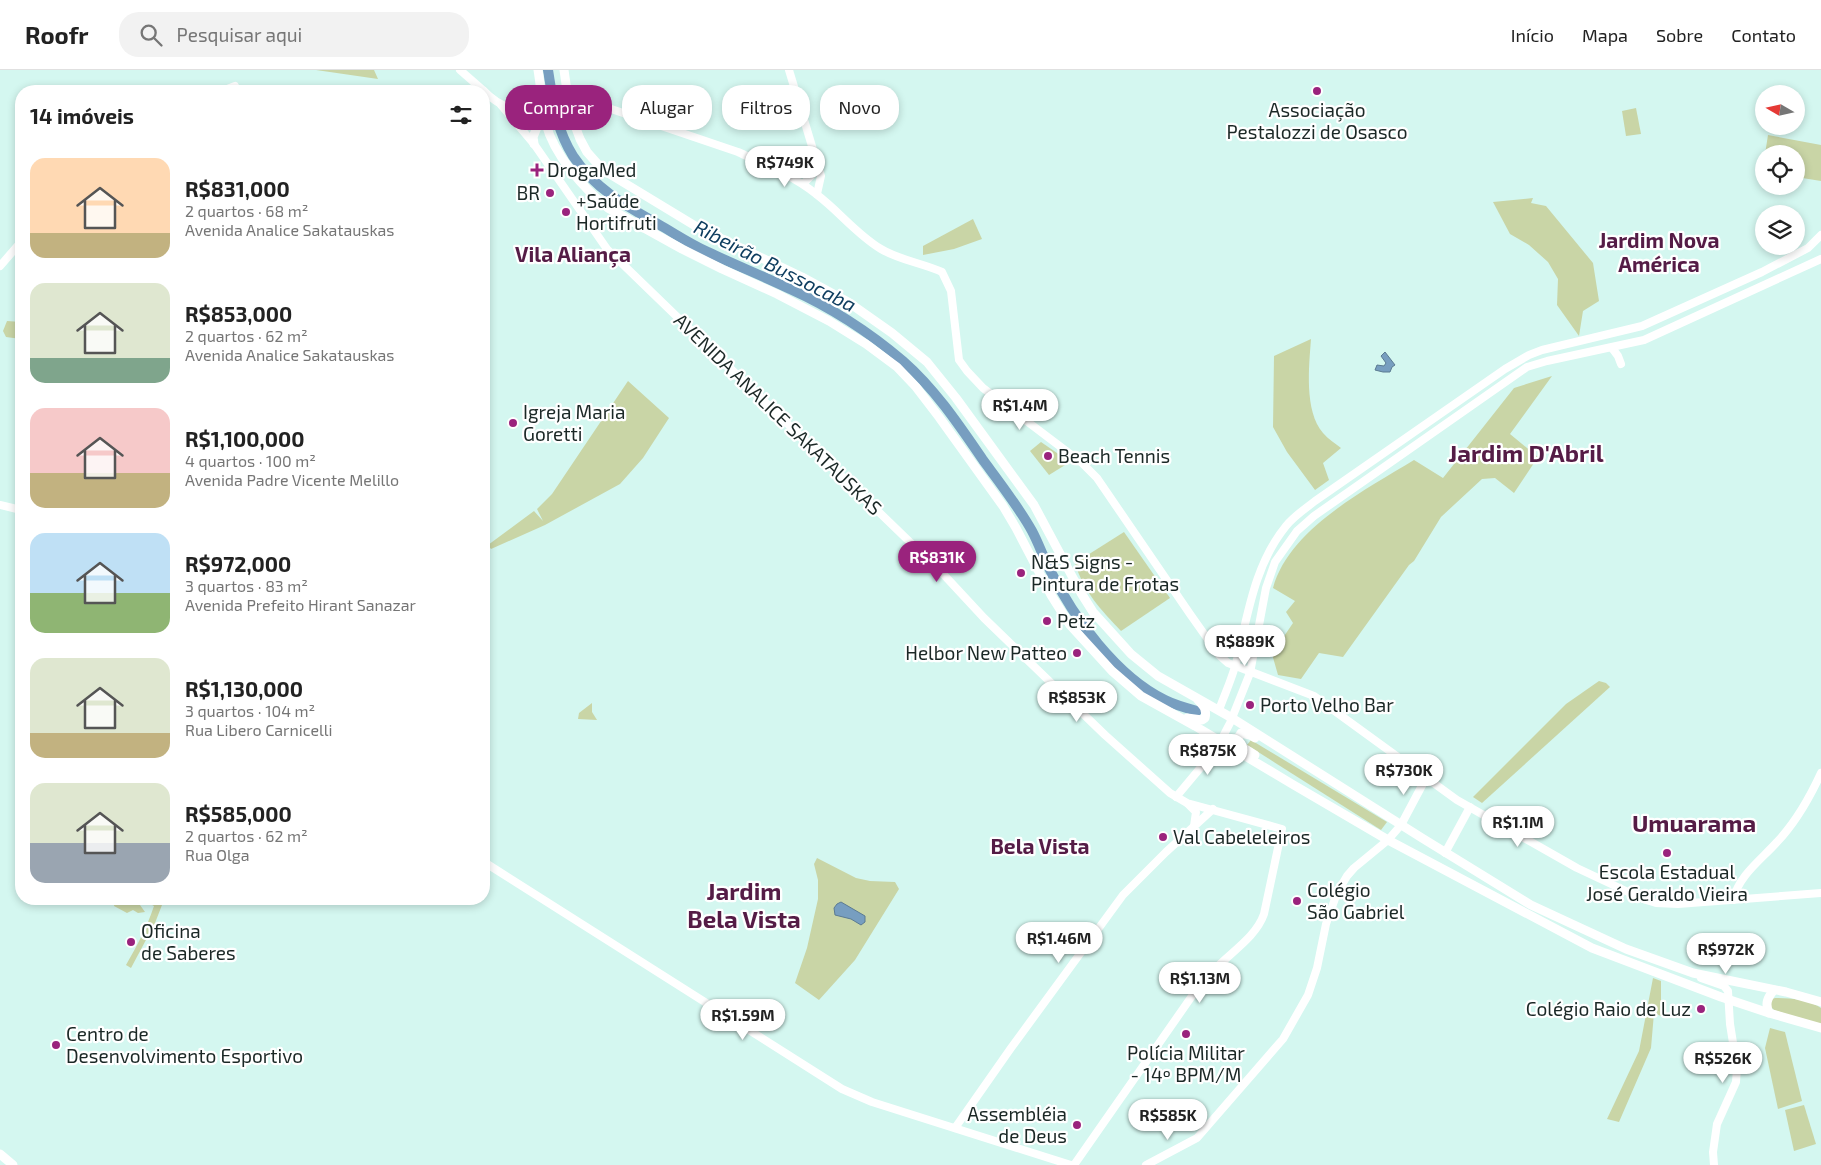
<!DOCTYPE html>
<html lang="pt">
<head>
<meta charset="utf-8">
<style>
	body { margin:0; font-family:"Exo 2",sans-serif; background:#f2f2f2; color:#222; height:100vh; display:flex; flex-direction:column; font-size:19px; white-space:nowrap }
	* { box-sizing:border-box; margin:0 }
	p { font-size:16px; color:#767676 }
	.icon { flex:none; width:28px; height:28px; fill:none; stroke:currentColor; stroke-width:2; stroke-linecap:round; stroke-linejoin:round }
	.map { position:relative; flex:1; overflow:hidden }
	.details { position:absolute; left:15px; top:15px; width:475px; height:820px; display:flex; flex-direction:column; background:#fff; border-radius:20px; box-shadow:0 2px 8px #0003 }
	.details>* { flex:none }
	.hud { position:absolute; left:505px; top:15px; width:475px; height:45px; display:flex; gap:10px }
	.needle { width:32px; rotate:279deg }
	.controls { position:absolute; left:1755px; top:15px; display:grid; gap:10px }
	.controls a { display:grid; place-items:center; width:50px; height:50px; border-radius:50%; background:#fff; box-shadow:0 2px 8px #0003; font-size:25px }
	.price { position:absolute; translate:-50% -42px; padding:0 11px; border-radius:18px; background:#fff; color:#222; font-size:16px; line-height:32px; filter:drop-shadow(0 1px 2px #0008) }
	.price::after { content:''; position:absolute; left:50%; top:30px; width:15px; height:11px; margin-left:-8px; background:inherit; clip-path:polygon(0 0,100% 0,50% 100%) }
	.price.selected { background:#9a237d; color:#fff }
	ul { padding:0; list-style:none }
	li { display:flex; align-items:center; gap:15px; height:125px; padding:0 15px }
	li span { display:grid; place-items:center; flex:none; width:140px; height:100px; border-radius:15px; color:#555 }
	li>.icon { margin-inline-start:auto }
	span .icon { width:60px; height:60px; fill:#fffc; stroke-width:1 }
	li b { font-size:21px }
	h2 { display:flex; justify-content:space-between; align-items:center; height:60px; padding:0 15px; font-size:21px }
	.tag { padding:0 18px; border-radius:20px; background:#fff; box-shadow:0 2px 8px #0003; font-size:18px; line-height:45px }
	.tag.selected { background:#9a237d; color:#fff }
	header { display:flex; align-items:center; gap:30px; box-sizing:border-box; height:70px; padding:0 25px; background:#fff; border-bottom:1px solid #e0e0e0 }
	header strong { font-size:24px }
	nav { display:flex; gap:28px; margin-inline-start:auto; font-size:18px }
	.search { width:350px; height:45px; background:#f2f2f2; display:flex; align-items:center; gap:12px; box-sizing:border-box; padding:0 18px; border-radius:20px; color:#767676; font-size:19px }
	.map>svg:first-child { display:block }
	.green { fill:#c9d5a6 }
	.water { fill:#779ec0; stroke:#5b7b92 }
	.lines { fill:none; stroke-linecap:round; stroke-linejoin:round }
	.river { stroke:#779ec0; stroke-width:10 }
	.secondary { stroke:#fff; stroke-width:8 }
	.primary { stroke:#fff; stroke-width:9 }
	.poi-dot { fill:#9a237d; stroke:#fff; stroke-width:2 }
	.labels { text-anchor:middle; stroke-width:4.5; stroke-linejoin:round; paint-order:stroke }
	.poi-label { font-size:19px; fill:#1b2826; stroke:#fff; text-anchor:start }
	.street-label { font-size:19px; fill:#1b2826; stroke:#fff }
	.water-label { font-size:20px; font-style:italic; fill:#0f3e60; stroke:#fff }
	.quarter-label { font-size:21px; font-weight:bold; fill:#551c46; stroke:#fff }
	.district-label { font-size:24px; font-weight:bold; fill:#551c46; stroke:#fff }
</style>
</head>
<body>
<header>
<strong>Roofr</strong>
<div class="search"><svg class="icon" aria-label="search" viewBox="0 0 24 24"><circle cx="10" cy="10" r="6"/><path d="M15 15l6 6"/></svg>Pesquisar aqui</div>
<nav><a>Início</a><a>Mapa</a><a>Sobre</a><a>Contato</a></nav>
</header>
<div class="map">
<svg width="1821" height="1095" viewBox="0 0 1821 1095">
	<rect width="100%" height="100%" fill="#d4f7f0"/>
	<!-- green -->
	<g class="green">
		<path d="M315,0H374L378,9L316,0Z"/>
		<path d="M1636,38L1641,64L1626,66L1622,41Z"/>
		<path d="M1768,65L1821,75V111L1796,107V84H1765Z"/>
		<path d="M1533,128L1531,133L1546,136L1593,193L1599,231L1583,241L1579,266L1557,235L1558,209L1548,192L1529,175L1510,164L1493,132Z"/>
		<path d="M973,149L982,169L954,179L923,185V176Z"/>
		<path d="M7,251L21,252V269L6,267L3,261Z"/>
		<path d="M1311,269C1309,296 1304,341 1323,363C1328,369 1335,373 1341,378L1323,393L1329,410L1315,420L1287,382L1273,357L1274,286Z"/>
		<path d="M1552,306L1510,364L1538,387L1514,423L1495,408L1482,409L1441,447L1414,491L1409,495L1343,587L1319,583L1301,609L1278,605L1272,584L1293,553L1286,542L1295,531L1273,518C1289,459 1365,420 1414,390L1443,408L1514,318Z"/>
		<path d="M628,311L669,348L643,388L620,414L545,455L491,479L488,475L534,441L543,451L537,439L552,424Z"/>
		<path d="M1041,372L1070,392L1049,405L1030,381Z"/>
		<path d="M1124,462L1170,528L1121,561C1101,540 1083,521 1075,493Z"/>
		<path d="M1599,611L1606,613L1610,617L1482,733L1473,727L1566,634Z"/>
		<path d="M592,633V642L597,650L578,649L579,643Z"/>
		<path d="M1251,670L1387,752L1381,760L1247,675Z"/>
		<path d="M817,788L856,808L870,811L895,812L899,819L855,890L819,930L795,913L807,878L818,829V810L814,794Z"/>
		<path d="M115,829H158L162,835L155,853L131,898L126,895C137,876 147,857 154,836L143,830L140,835L145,842L138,843L133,840L127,843L114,836Z"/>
		<path d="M1653,908L1661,911V946L1654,943L1651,978L1619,1052L1607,1049L1639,981Z"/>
		<path d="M1775,928C1789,928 1809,929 1821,938V956L1774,940L1770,936L1772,929Z"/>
		<path d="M1770,958L1785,962L1802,1031L1778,1039L1765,978Z"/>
		<path d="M1804,1035L1816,1074L1794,1081L1785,1040Z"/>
	</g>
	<!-- water -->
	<g class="water">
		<path d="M1385,282L1395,295L1392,297L1390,302H1383L1375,300L1377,295L1384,296L1386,293L1381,286Z"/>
		<path d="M841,832L865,846V852L861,855L851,849L835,845L834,838L837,834Z"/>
	</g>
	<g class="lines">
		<!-- river -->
		<path class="river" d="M548,0C553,31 556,59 573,86C594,118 626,136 658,154C674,163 690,174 708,182C735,195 763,206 790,219C830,237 869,262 903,291C935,319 959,355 983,390C1000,413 1018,436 1032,461C1039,474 1043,487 1050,500C1073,547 1117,607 1165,630C1175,635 1186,638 1197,641"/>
		<!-- secondary -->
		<g class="secondary">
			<path d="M460,0L484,21"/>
			<path d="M789,0L821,106L817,124"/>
			<path d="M222,21L235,16"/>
			<path d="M484,21C512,50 537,38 572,35C580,35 588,36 596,37"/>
			<path d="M567,24L738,82C764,94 794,106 816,124C839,141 856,164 881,179C899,190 922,193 942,202L951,221L959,290L967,301L983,318L1082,393L1097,408L1190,544L1219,585L1228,593L1314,626L1457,730L1577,798L1643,829L1656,833L1678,834L1821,823"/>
			<path d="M501,35L534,74L607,179L945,506L984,548L1105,665L1170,723L1187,733L1282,759L1264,844C1256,867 1231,882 1215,899C1206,907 1199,916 1192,926L1074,1095"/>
			<path d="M803,114L812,105L817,92"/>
			<path d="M0,196L21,172"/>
			<path d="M1612,278L1618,286L1621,294"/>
			<path d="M0,435L21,440"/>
			<path d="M1219,640C1225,623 1233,607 1237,589C1248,543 1255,494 1286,456C1294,446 1305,439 1315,431L1505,299L1529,285L1542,280L1642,256L1762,202L1808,178L1821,165"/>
			<path d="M1176,727L1217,678L1230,653L1250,603L1266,518L1275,492L1297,461L1314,446L1527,297L1547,291L1644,270L1821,189"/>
			<path d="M1188,734L1196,742L1194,756"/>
			<path d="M1445,783L1470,737"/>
			<path d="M484,792L842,1019L872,1032L1071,1095"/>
			<path d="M1733,830C1739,805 1761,790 1777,772C1795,753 1810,727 1821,703"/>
			<path d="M1701,908L1724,916L1728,921L1730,954L1737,998L1736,1012L1717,1054L1713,1082L1714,1095"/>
			<path d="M955,1058L1011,978L1123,825L1166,782L1213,739"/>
			<path d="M1146,1095L1197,1068L1283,969L1308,925L1317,898L1326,854L1337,823L1347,806L1354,798L1388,770L1401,755L1426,708"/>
		</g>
		<!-- primary -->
		<g class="primary">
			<path d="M538,0C541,18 542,37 546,54C554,85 584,119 608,138L682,179L722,199L777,224L829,251L866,274L897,297L916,317L939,347L1003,436L1016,458L1051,525L1070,555L1112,601L1141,626L1195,656L1292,714L1388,770L1592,878L1721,927L1769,943L1821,958"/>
			<path d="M564,0L570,42L580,69L587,82L603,100L697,157L802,207L848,232L892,263L927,292L956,328L1034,435L1081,523L1093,542L1131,584L1158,606L1232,648L1422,768L1531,835L1626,879L1693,903L1786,922L1821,932"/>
			<path d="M534,74L533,67L538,55L546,53"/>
			<path d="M1187,648L1202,650L1205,648C1207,640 1204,636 1198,630"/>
			<path d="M1255,685L1239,675L1237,670L1241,663L1250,665L1255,668"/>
			<path d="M1769,943C1765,934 1767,928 1774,920"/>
			<path d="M0,1084L13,1095"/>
		</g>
	</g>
	<!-- markers -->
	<g class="poi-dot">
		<circle cx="1317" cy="21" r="5"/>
		<path d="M534.5 92.5h5v5h5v5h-5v5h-5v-5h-5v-5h5z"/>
		<circle cx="550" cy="123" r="5"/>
		<circle cx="566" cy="142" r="5"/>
		<circle cx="513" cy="353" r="5"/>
		<circle cx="1048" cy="386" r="5"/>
		<circle cx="1021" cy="503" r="5"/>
		<circle cx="1047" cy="551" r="5"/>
		<circle cx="1077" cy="583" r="5"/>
		<circle cx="1250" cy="635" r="5"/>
		<circle cx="1163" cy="767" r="5"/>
		<circle cx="1667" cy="783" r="5"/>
		<circle cx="1297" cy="831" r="5"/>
		<circle cx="131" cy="872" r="5"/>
		<circle cx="1701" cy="939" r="5"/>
		<circle cx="1186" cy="964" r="5"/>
		<circle cx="56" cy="975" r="5"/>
		<circle cx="1077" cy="1055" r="5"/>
	</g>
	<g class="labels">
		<!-- poi labels -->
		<g class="poi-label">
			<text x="1317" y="47" text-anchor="middle">Associação<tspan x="1317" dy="22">Pestalozzi de Osasco</tspan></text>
			<text x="547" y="107">DrogaMed</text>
			<text x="540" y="130" text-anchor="end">BR</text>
			<text x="576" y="138">+Saúde<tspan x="576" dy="22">Hortifruti</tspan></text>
			<text x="523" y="349">Igreja Maria<tspan x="523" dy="22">Goretti</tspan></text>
			<text x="1058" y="393">Beach Tennis</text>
			<text x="1031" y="499">N&amp;S Signs -<tspan x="1031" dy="22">Pintura de Frotas</tspan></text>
			<text x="1057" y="558">Petz</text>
			<text x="1067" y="590" text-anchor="end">Helbor New Patteo</text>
			<text x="1260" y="642">Porto Velho Bar</text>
			<text x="1173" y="774">Val Cabeleleiros</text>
			<text x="1667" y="809" text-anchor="middle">Escola Estadual<tspan x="1667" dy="22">José Geraldo Vieira</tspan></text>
			<text x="1307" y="827">Colégio<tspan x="1307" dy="22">São Gabriel</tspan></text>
			<text x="141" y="868">Oficina<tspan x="141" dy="22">de Saberes</tspan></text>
			<text x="1691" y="946" text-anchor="end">Colégio Raio de Luz</text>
			<text x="66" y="971">Centro de<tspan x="66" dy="22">Desenvolvimento Esportivo</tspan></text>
			<text x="1186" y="990" text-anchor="middle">Polícia Militar<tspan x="1186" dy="22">- 14º BPM/M</tspan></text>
			<text x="1067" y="1051" text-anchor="end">Assembléia<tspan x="1067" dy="22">de Deus</tspan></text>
		</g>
		<!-- street labels -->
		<g class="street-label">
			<text transform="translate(778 344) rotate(44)" y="7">AVENIDA ANALICE SAKATAUSKAS</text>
		</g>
		<!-- water labels -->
		<g class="water-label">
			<text transform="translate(775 196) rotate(27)" y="7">Ribeirão Bussocaba</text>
		</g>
		<!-- quarter labels -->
		<g class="quarter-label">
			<text x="1659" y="178">Jardim Nova<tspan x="1659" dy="24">América</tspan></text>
			<text x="573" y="192">Vila Aliança</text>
			<text x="1040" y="784">Bela Vista</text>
		</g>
		<!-- district labels -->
		<g class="district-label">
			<text x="1526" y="392">Jardim D'Abril</text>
			<text x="1694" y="762">Umuarama</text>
			<text x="744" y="830">Jardim<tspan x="744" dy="28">Bela Vista</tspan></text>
		</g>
	</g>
</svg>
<div class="controls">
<a><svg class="needle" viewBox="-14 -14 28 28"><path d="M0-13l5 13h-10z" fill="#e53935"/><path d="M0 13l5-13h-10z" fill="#767676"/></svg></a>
<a><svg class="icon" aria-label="locate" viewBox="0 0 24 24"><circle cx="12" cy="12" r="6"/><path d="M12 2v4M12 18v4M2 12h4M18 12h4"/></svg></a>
<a><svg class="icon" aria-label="layers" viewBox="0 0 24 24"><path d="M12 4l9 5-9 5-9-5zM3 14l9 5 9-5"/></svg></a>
</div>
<b class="price" style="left:785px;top:118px">R$749K</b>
<b class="price" style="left:1020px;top:361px">R$1.4M</b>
<b class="price selected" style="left:937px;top:513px">R$831K</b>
<b class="price" style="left:1245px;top:597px">R$889K</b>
<b class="price" style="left:1077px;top:653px">R$853K</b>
<b class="price" style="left:1208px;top:706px">R$875K</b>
<b class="price" style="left:1404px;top:726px">R$730K</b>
<b class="price" style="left:1518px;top:778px">R$1.1M</b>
<b class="price" style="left:1059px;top:894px">R$1.46M</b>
<b class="price" style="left:1726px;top:905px">R$972K</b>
<b class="price" style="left:1200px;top:934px">R$1.13M</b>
<b class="price" style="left:743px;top:971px">R$1.59M</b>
<b class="price" style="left:1723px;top:1014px">R$526K</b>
<b class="price" style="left:1168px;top:1071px">R$585K</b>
<div class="hud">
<a class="tag selected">Comprar</a>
<a class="tag">Alugar</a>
<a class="tag">Filtros</a>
<a class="tag">Novo</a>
</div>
<section class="details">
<h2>14 imóveis<svg class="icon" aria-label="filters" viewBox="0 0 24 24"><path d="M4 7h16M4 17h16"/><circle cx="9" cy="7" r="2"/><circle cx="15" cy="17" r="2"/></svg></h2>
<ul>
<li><span style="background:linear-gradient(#ffd9b3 75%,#c2b280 0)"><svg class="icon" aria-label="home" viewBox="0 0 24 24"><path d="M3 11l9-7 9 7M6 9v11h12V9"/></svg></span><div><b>R$831,000</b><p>2 quartos · 68 m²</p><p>Avenida Analice Sakatauskas</p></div></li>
<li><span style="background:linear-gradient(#dfe7d0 75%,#7fa58c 0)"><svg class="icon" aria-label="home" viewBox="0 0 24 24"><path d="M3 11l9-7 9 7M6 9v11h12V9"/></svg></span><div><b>R$853,000</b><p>2 quartos · 62 m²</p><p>Avenida Analice Sakatauskas</p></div></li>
<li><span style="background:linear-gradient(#f6c9c9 65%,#c2b280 0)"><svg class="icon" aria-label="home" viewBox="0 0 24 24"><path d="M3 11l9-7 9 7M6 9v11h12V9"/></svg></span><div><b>R$1,100,000</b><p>4 quartos · 100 m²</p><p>Avenida Padre Vicente Melillo</p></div></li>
<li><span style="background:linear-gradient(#bfe0f5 60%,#8fb573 0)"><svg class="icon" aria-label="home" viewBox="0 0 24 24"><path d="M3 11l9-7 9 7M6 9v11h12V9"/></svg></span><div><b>R$972,000</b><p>3 quartos · 83 m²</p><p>Avenida Prefeito Hirant Sanazar</p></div></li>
<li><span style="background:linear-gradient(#dfe7d0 75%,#c2b280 0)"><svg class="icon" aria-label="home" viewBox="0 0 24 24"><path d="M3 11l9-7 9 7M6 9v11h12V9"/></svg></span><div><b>R$1,130,000</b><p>3 quartos · 104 m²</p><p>Rua Libero Carnicelli</p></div></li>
<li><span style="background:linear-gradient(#dfe7d0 60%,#9aa5b1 0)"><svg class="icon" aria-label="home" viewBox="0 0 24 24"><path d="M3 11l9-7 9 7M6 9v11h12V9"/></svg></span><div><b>R$585,000</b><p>2 quartos · 62 m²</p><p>Rua Olga</p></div></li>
</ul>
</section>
</div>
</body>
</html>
